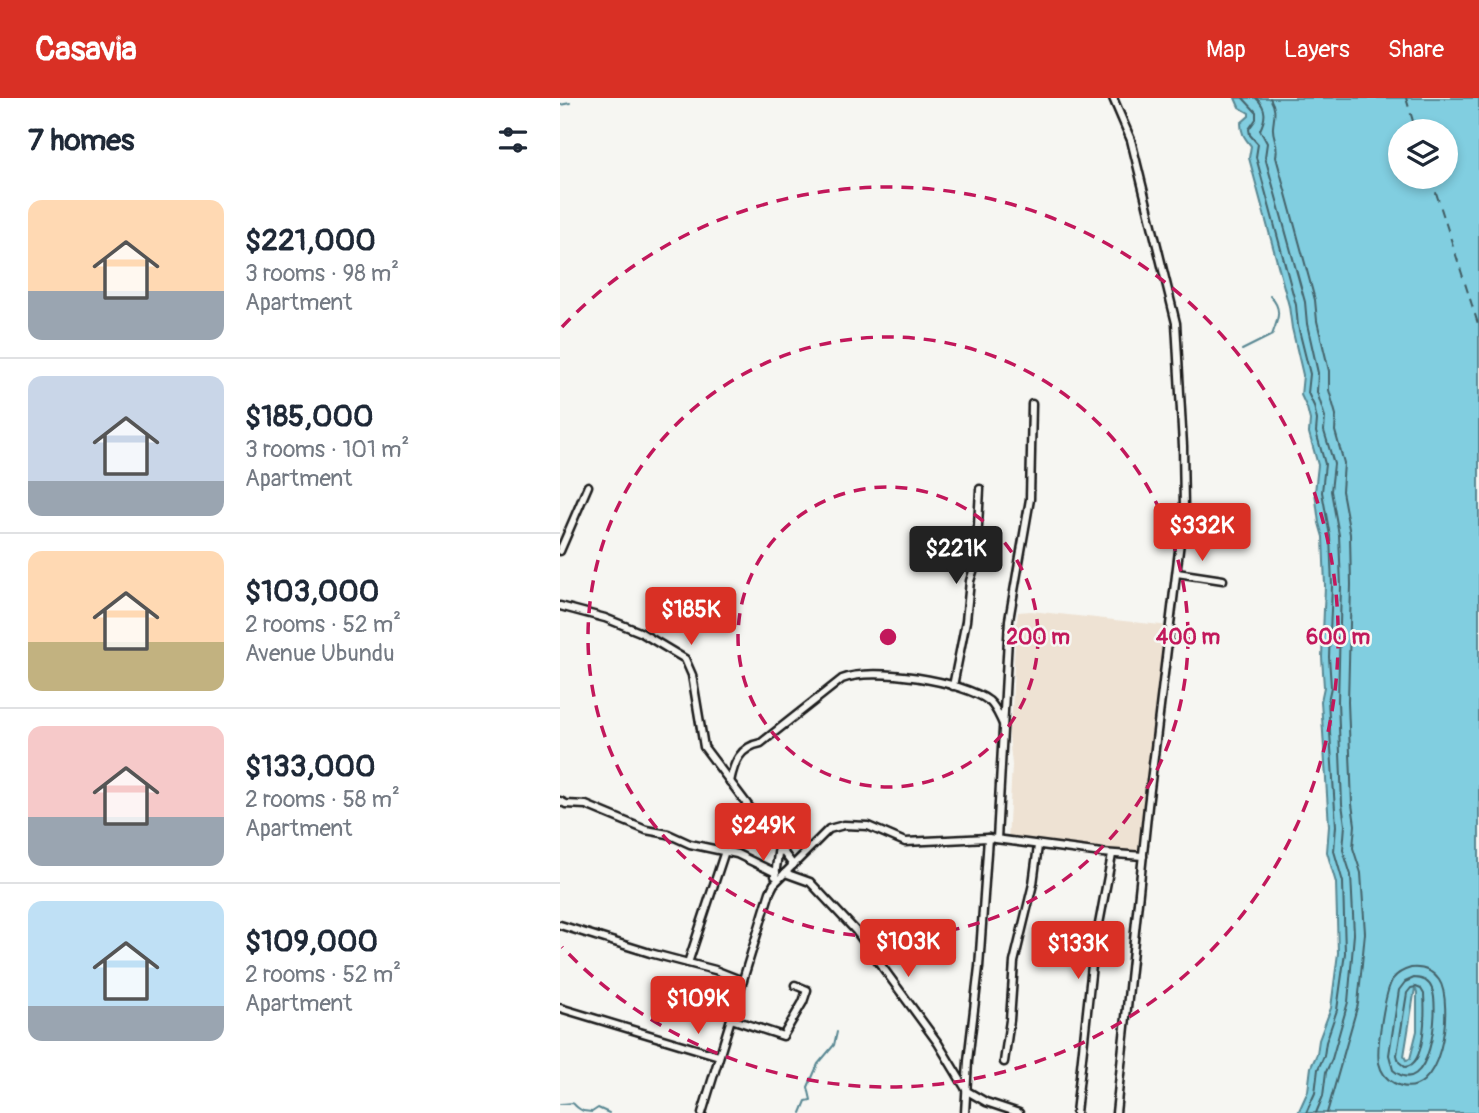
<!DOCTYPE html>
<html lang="en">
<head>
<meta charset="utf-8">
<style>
	body { margin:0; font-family:Pangolin,sans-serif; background:#f6f6f7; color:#1f2937; height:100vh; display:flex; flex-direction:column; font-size:26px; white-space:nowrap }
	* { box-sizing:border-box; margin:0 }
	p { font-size:23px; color:#747a83 }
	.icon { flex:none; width:38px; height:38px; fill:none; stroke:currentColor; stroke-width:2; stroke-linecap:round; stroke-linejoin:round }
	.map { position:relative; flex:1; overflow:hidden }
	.sheet { display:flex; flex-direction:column; background:#fff; width:560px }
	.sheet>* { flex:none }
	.fabs { position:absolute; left:828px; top:21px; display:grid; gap:14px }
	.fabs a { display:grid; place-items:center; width:70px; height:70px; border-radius:50%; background:#fff; box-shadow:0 4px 10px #0003; font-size:35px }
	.price { position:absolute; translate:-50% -60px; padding:0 16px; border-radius:7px; background:#d93025; color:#fff; font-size:23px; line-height:46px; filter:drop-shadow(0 2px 4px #0008) }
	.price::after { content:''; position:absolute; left:50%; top:42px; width:21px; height:16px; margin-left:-10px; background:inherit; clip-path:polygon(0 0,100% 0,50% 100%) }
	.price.on { background:#222; color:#fff }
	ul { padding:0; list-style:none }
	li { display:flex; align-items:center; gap:21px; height:175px; padding:0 28px }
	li+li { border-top:2px solid #e0e1e3 }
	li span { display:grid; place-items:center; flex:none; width:196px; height:140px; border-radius:14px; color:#555 }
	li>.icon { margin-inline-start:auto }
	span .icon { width:84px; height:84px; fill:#fffc; stroke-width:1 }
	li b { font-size:30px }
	h2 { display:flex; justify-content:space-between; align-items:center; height:84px; padding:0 28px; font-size:30px }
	header { display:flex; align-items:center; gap:42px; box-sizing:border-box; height:98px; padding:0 35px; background:#d93025; color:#fff }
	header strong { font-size:33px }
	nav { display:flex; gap:38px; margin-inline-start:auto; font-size:24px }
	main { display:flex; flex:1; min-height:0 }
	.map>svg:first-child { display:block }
	.built { fill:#eee2d3 }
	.water { fill:#81cee0; stroke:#598792; stroke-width:2; fill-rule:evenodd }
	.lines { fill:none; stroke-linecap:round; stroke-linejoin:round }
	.shore { stroke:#44636a; stroke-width:2 }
	.stream { stroke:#598792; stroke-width:2 }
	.ferry { stroke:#3f5a61; stroke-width:2; stroke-dasharray:9 7; stroke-linecap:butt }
	.minor-casing { stroke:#1c1c1c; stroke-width:11 }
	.minor { stroke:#f6f6f2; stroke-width:6 }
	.ring { fill:none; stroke:#c2185b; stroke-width:3.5; stroke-dasharray:12 9 }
	.centre { fill:#c2185b; stroke:#f6f6f2; stroke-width:3.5 }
	.ring-label { font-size:21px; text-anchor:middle; font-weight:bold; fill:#c2185b; stroke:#f6f6f2; stroke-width:5; stroke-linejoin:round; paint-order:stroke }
</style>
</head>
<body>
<header>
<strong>Casavia</strong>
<nav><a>Map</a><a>Layers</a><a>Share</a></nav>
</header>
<main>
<section class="sheet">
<h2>7 homes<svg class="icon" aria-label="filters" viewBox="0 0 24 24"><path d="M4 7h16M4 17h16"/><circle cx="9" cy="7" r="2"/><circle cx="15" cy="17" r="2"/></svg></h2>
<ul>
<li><span style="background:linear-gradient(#ffd9b3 65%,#9aa5b1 0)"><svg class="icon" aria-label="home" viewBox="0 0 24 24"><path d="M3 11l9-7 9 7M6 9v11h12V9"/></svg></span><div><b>$221,000</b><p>3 rooms · 98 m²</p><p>Apartment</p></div></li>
<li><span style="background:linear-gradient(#c9d6e8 75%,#9aa5b1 0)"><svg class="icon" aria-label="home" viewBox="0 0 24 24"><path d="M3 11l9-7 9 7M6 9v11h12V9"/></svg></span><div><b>$185,000</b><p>3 rooms · 101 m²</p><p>Apartment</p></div></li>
<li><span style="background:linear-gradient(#ffd9b3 65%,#c2b280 0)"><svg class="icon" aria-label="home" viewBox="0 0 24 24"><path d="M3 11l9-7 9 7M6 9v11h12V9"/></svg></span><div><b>$103,000</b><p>2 rooms · 52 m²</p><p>Avenue Ubundu</p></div></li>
<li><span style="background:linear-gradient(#f6c9c9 65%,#9aa5b1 0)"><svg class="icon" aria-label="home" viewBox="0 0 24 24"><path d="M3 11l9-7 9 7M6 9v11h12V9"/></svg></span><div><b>$133,000</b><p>2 rooms · 58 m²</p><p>Apartment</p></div></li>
<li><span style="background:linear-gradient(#bfe0f5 75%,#9aa5b1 0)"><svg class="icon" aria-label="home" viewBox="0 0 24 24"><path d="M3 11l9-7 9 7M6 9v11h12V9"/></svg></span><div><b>$109,000</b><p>2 rooms · 52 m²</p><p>Apartment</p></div></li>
</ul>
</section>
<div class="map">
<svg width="919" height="1015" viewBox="0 0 919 1015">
	<rect width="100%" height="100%" fill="#f6f6f2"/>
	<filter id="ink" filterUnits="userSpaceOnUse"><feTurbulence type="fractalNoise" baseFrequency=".0143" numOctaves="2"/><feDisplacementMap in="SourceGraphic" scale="14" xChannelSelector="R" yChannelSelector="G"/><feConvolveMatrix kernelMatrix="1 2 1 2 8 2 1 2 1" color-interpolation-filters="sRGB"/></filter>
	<g filter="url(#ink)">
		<!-- built -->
		<path class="built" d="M471,513L610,528L583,757L448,743L452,667L448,628L452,614L455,539L458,514Z"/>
		<!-- water -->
		<path class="water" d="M675,0H919V1015H738L748,993L751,969L757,956L759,942L771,910L778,855L776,785L767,754L769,728L761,603L764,589L762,559L765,488L763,439L759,425L755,394L758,367L749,335L750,322L747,310L741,297L743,277L732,230L729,208L689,60L691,48C685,40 681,36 681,25L689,18V15L679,9ZM840,33H886V79H840ZM855,890L857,894V933L850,961L846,962L844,958Z"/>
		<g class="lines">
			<!-- shore -->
			<g class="shore">
				<path d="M683,0L696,14V21L689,31L690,37L698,46L696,59L736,207L738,228L750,276L748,295L754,308L757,322L756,334L765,366L762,394L770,438L772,488L769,559L771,589L768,603L776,728L774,753L783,784L785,855L777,912L766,944L764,958L758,971L755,995L746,1015"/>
				<path d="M696,0C707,10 706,20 700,32L707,45L705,59L745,204L747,226L758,275L757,294L765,319L764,333L774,366L771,393L779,437L781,488L778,603L782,706L785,727L783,752L791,777L794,836L788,904L772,961L766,974L763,998L756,1015"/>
				<path d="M710,0C717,12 714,18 713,29C712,39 719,45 716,59L755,202L757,223L769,273V292L776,317L775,333L784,365L782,393L790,436L791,487L788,604L792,706L795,727L793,750L801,775L805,835L798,906L767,1015"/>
				<path d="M851,870C862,869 872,872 879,882C894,903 883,1010 834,985C826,981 821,974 819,965C816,951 825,892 833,881C837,875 844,872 851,870Z"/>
				<path d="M854,880C862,880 869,883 872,891C880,910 870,1004 833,972L829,957L839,892L845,884Z"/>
				<path d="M856,889L861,891L864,896C865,913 866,968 845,969L839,964L837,957L847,895L851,890Z"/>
			</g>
			<!-- stream -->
			<g class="stream">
				<path d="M0,7L10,5"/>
				<path d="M682,252L712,237C718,221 723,211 710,198"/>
				<path d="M0,1006C22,1005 6,1003 23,1013L32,1014L38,1010L49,1015"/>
				<path d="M241,1015L246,1003L251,1002L248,989L258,966L274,947L277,934"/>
			</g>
			<!-- ferry -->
			<g class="ferry">
				<path d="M846,0L856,33"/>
				<path d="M871,79L919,229"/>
			</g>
			<!-- minor casing -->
			<g class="minor-casing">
				<g id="minor">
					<path d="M553,0L571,42L616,225L623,348L624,411L588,708L556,1015"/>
					<path d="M0,453L28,388"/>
					<path d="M617,475L663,482"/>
					<path d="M0,508L45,520L80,534L125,561L132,577L144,649L233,767"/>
					<path d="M393,588L406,523L410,483L416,464L420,391"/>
					<path d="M170,684C174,664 180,649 201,645L282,581C312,568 403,583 429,603C436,609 439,618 443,626"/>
					<path d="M0,703L6,706L26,707L86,732L108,736L130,746L177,756L216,775"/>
					<path d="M437,741L449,522L470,401L472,306"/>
					<path d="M225,775L250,784L296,833L378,945L407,993L426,1004L459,1015"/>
					<path d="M215,778L219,748"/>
					<path d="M0,827L90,855L155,872L183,883"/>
					<path d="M128,865L165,753"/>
					<path d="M0,910L159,958"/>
					<path d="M171,921L223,938L243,904L247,892L235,887"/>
					<path d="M444,964L450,922L454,864L473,786L478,748"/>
					<path d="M142,1015L210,794L214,786L269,731L284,727L308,728L345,744L428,740L542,755L583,758"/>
					<path d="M405,1015L408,963L419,869L428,740"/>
					<path d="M516,1015L533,858L552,757"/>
				</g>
			</g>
			<!-- minor -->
			<use href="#minor" class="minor"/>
		</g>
	</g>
	<!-- distance rings -->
	<g class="ring">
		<circle cx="328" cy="539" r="150"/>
		<circle cx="328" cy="539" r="300"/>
		<path d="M2 229A450 450 0 1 1 2 849"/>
	</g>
	<circle cx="328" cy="539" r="10" class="centre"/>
	<g class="ring-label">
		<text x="478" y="546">200 m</text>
		<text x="628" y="546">400 m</text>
		<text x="778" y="546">600 m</text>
	</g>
</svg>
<div class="fabs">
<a><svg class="icon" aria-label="layers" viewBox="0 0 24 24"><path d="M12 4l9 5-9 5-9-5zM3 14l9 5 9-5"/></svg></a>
</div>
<b class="price" style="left:642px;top:465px">$332K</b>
<b class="price on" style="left:396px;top:488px">$221K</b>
<b class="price" style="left:131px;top:549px">$185K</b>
<b class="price" style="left:203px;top:765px">$249K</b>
<b class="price" style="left:348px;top:881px">$103K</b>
<b class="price" style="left:518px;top:883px">$133K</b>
<b class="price" style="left:138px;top:938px">$109K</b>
</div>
</main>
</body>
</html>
